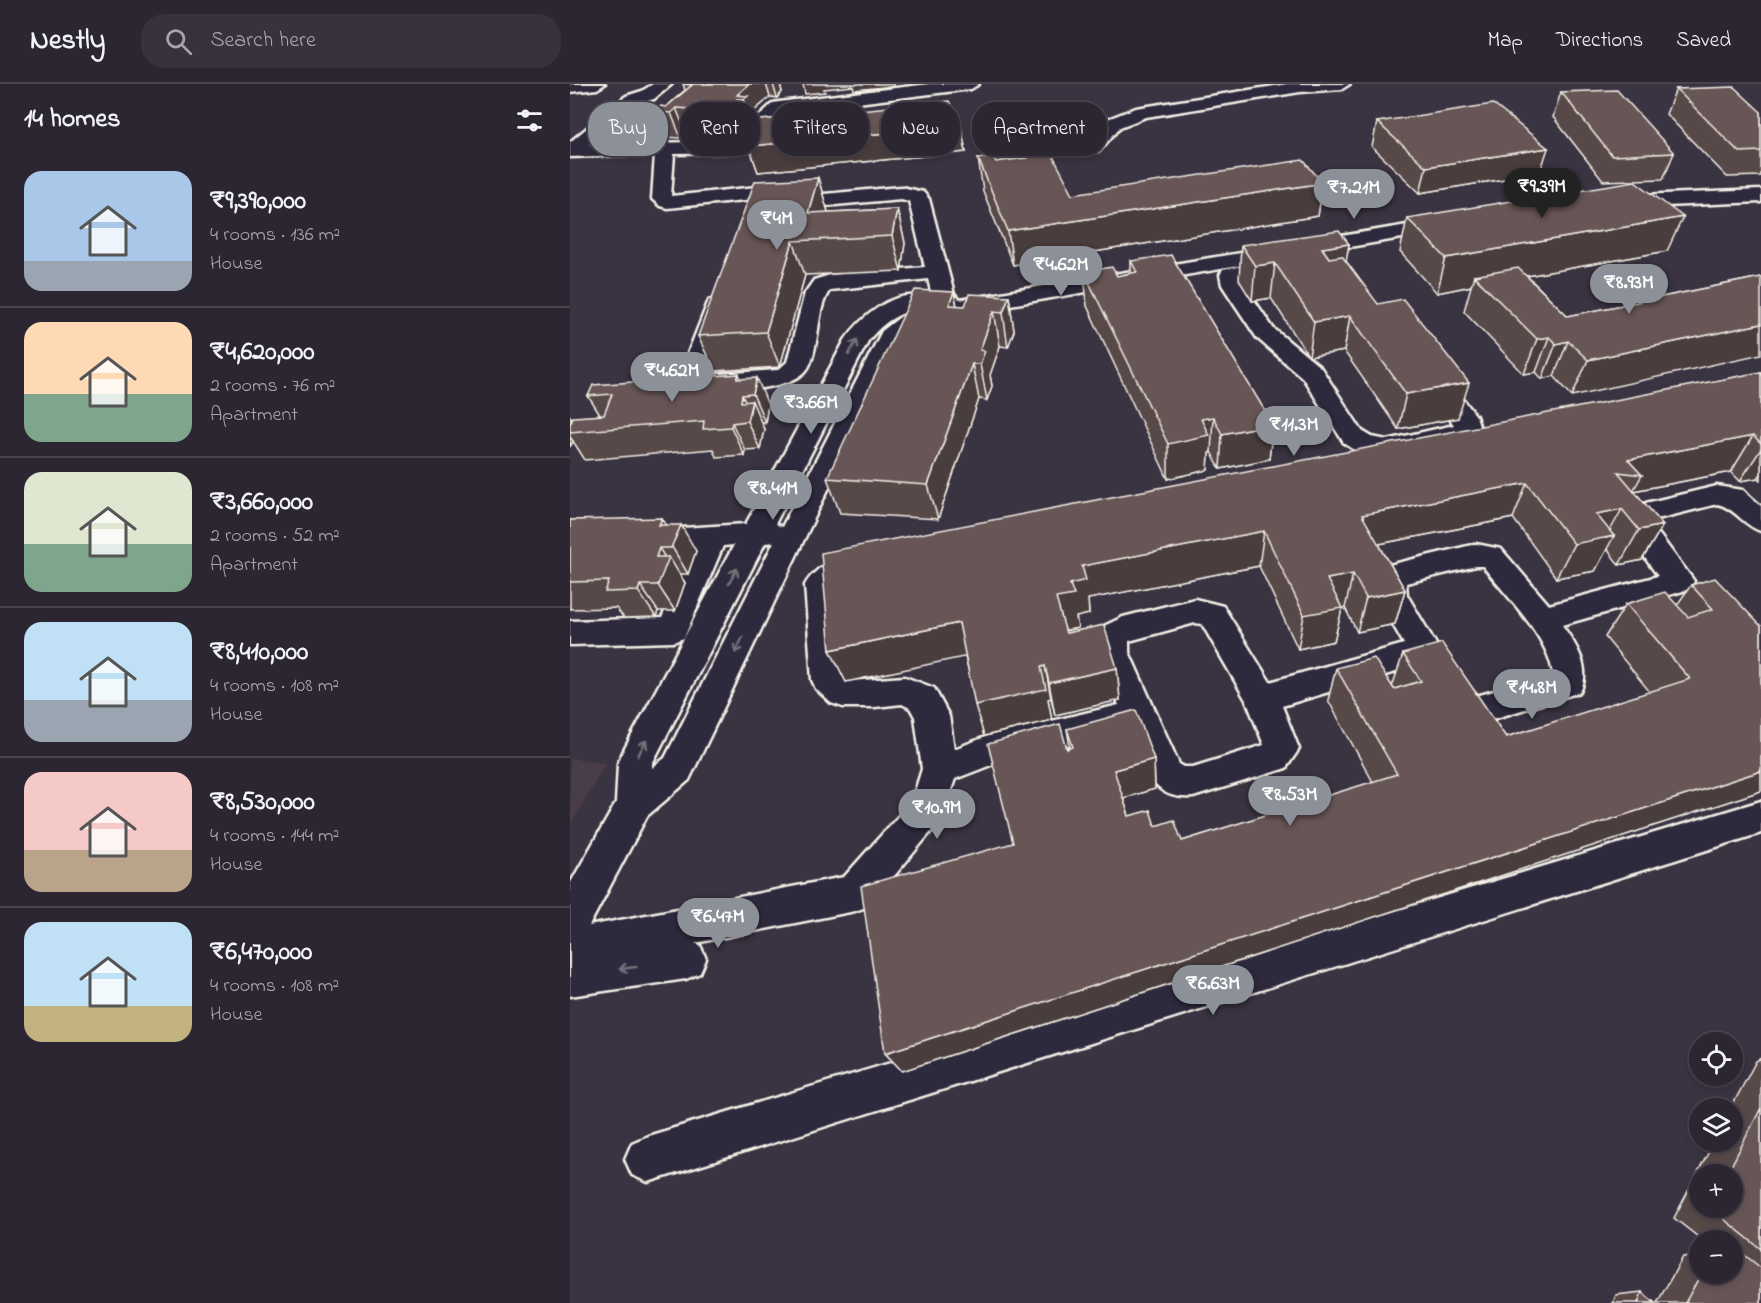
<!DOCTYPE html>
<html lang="en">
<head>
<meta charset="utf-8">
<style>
	body { margin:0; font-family:"Indie Flower",sans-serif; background:#38323e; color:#f1f3f6; height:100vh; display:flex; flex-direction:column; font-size:22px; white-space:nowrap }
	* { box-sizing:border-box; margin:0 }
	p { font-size:20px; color:#a6a5ac }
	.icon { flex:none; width:33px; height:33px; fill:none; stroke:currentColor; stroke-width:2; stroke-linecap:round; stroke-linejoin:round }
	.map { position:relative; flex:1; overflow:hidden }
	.drawer { display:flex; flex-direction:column; background:#2c2632; width:570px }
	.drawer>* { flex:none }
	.guide { position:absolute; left:18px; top:18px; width:570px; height:54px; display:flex; gap:12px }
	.fabs { position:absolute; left:1119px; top:948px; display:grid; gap:12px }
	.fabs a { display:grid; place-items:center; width:54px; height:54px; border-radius:50%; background:#2c2632; box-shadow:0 3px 9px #0003,0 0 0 2px #48434d; font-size:30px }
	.price { position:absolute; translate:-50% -51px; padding:0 14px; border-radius:21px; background:#8c9099; color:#fff; font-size:20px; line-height:39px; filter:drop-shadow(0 2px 3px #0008) }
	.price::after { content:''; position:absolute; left:50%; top:36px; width:18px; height:14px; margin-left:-9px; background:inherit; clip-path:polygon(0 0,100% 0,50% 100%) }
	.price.on { background:#222; color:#fff }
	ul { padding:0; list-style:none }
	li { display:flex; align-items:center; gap:18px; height:150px; padding:0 24px }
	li+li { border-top:2px solid #48434d }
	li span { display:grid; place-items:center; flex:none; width:168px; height:120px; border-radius:18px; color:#555 }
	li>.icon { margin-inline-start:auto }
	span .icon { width:72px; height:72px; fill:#fffc; stroke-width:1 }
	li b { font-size:26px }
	h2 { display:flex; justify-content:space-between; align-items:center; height:72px; padding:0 24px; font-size:26px }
	.chip { padding:0 21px; border-radius:24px; background:#2c2632; box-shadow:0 3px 9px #0003,0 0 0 2px #48434d; font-size:21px; line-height:54px }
	.chip.on { background:#8c9099; color:#fff }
	header { display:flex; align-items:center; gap:36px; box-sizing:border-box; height:84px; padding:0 30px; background:#2c2632; border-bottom:2px solid #48434d }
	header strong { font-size:28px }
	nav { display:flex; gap:33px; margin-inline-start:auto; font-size:21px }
	.search { width:420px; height:54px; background:#38323e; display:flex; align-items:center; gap:15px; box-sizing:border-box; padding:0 21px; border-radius:24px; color:#a6a5ac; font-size:22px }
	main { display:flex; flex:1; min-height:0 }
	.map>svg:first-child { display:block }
	.built { fill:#483e48 }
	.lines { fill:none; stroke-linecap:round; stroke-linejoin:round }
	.minor-casing { stroke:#f4f1e8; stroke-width:5 }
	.minor { fill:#2f2a3d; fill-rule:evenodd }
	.wall { fill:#594a4a; stroke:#f4f1e8; stroke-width:1.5; fill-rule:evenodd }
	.shaded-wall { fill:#493c3c; stroke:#f4f1e8; stroke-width:1.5 }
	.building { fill:#685656; stroke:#f4f1e8; stroke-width:1.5 }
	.oneway { stroke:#747079 }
</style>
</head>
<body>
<header>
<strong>Nestly</strong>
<div class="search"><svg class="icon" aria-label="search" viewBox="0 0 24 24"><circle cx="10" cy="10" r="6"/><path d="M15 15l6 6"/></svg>Search here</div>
<nav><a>Map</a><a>Directions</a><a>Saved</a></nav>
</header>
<main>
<section class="drawer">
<h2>14 homes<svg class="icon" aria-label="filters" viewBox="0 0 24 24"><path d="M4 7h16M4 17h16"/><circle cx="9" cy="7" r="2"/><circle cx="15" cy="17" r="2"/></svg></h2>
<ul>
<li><span style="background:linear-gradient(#a9c7e8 75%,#9aa5b1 0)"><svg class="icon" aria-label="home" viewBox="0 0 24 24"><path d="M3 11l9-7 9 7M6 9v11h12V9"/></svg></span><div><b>₹9,390,000</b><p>4 rooms · 136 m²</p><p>House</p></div></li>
<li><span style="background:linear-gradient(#ffd9b3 60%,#7fa58c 0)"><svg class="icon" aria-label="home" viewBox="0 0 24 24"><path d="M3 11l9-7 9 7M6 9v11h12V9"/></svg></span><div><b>₹4,620,000</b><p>2 rooms · 76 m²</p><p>Apartment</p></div></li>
<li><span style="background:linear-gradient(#dfe7d0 60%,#7fa58c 0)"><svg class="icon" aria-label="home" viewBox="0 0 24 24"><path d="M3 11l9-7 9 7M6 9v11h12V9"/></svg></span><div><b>₹3,660,000</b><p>2 rooms · 52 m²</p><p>Apartment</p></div></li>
<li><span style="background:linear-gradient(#bfe0f5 65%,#9aa5b1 0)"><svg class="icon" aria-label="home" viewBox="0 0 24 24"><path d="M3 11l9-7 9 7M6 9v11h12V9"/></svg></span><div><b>₹8,410,000</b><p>4 rooms · 108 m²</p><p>House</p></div></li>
<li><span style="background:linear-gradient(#f6c9c9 65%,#b9a48a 0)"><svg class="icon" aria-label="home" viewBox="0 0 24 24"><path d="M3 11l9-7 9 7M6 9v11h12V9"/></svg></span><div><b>₹8,530,000</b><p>4 rooms · 144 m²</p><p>House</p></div></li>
<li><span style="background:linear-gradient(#bfe0f5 70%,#c2b280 0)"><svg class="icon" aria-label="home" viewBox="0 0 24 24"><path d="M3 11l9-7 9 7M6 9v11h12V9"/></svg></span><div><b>₹6,470,000</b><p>4 rooms · 108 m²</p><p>House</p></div></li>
</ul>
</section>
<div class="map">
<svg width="1191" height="1219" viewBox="0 0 1191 1219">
	<rect width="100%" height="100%" fill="#3a3342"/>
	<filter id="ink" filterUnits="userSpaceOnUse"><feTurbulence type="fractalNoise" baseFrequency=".0167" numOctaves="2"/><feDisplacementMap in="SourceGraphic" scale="12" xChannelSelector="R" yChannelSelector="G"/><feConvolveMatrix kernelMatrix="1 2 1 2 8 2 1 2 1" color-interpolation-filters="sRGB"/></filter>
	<g filter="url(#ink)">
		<!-- built -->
		<path class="built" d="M0,674L36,679L0,742Z"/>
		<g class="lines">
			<!-- minor casing -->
			<g class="minor-casing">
				<g id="minor">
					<path d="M0,0H35L27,5L0,8Z"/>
					<path d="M83,0H102L84,15L68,20L19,61L155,57L166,54L203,19L209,18L359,0H409L401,5L214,28L178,62L156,69L104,70L101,112L224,99L231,101L234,105L231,109L224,111L97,124L90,122L82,115L85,70L0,73V58L56,12L72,7Z"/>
					<path d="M717,0H780L772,5L730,8L576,33L550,43L529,67H515L513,63L538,35L566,24Z"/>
					<path d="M331,103L353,108L359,115L384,210L389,216L879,134L886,136L889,140L886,144L879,146L364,234C351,239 340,246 330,255L119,696L77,732L19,842L274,793L342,717L352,685L345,633L340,624L332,620L305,623H273L261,619L246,605L242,596L235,501C248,478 280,466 305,473L310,481L305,489L274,496L265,504L274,591L280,597L335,593L364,604L379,632L384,665L418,652L549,621L527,568V552L532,543L553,533L625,515L653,522L700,598L834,560L807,512L805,497L815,482L906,460L931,465L979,521L1088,492L1048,436L1059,423L1147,402L1173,406L1191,422V447C1174,442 1164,423 1147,420L1079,437L1124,497L1120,505L992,541C1006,561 1022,584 1010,608L910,639L885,634L865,605L869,596C889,589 893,597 906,611H910L983,590C979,553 935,511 913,482H906L836,499L837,511L870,567L865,576L712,622L729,665L716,684L623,713C579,717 574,680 559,646L421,681L385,695L370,737L299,822L285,827L125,859L130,861L136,875L130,889L116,895L0,912V800L46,719L48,679L53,668L164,461L153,462L114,554L103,558L0,561V537L92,534L123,464L0,471V451L176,440L275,256C291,233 323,206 353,213L356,218C350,227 336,227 327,232C315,238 306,247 298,257L205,440L212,443L312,247L334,230L368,220L362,211L358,195L260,206C246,224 250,261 239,282C225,310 143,309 116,302L110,293L111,287L139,216L147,214L155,216L158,221L135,291L208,286L217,278L235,209L244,196L260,191L355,183L339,117L331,115L210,126L203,124L200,120L203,116L210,114ZM204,458L95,674L82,684V680L195,459ZM625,539L632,540L677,618L694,661L623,683H614L609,680L559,568V557Z"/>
					<path d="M1191,106V118L1046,124L1039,122L1036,118L1039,114L1046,112Z"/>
					<path d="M696,177L704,179L707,184L704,189L673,195L674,201L703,244L751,284L792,347L802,353L817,356L884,341L851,292L854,287L863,285L872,287L906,332L910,344L899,356L817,374L785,366L774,359L733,294L687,254L652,201L650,191L653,186Z"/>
					<path d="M1191,717V749L78,1098L62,1091L55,1075L62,1059L78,1052Z"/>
				</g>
			</g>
			<!-- minor -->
			<use href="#minor" class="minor"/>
		</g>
		<!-- wall -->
		<g class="wall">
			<path d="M113,0H210L212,8L207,14L200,13L183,28L186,36L391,42L396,68L188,88L172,42L170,45L172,52L165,59H151L146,45L136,44L130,50L116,49L111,54L94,53L84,28L96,23L115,6Z"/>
			<path d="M1106,5L1191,28V92L1157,93L1096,30Z"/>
			<path d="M991,8L1104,69L1093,95L1033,97L983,33Z"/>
			<path d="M807,38L970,89L850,109L802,63Z"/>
			<path d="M449,67L503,110L753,99L748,132L443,181L413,107L408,74L426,78L450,75Z"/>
			<path d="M248,94L258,128L327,125L335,159L331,187L235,191L210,283L144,287L128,252Z"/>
			<path d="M837,134L1097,167L957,192L998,232L1191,193L1002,312L984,292L972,295L966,288L954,290L894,227L901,202L867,209L830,168Z"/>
			<path d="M779,160L776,177L888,334L828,345L774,267L739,273L701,214L682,217L669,196L671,161Z"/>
			<path d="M561,177L703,340L699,375L650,385L641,368L639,369L638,386L598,395L517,222L514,188L547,192L561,189Z"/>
			<path d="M384,208L387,222H395L439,212L444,247L438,263L430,262L420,291L422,302L417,316L409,315L368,435L270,429L257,394Z"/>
			<path d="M1191,288V396L1188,394L1170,397L1161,388L1064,407L1093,441L1072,476L1049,481L1037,465L1025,487L986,494L943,434L809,460L835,506L825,540L787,548L775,524L772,525L764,557L728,565L689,482L518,515L519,530L506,533L508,544L495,547L496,549L547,584L550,616L485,631L481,614L478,615L482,636L414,652L395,572L276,598L260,566Z"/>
			<path d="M169,290L171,295L198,321L195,338H191L194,345L190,365L175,366L174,371L146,373L143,365L15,376L3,357L0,363V332L2,335L30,331L18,312Z"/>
			<path d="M0,436L96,441L126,467L118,490H110L115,499L105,527H88L86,533L54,534L46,524L0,525Z"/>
			<path d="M1121,501L1191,542V707L332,987L315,969L443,759L500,664L497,645L584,675L585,705L553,714L559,732L585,742L612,757L803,698L758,616L766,584L824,605L822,603L833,570L936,653L1080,608L1035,553L1056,520L1107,521Z"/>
			<path d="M1191,974V1219H1087L1113,1173L1130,1171V1190H1162V1156H1132L1104,1134L1144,1058H1162V1024H1161L1186,977ZM1130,1090H1162V1124H1130Z"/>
			<path d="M1072,1208L1085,1219H1043L1046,1211Z"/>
		</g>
		<!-- shaded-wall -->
		<g class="shaded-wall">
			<path d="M179,0H196L200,13L183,28L186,37L183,40L174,15L167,11Z"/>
			<path d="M203,0H210L212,8L207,14Z"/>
			<path d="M233,0H324V2L284,6L283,2L254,5L255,8L235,10Z"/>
			<path d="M167,15L175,40L170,45L172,52L165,59L156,34L155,26Z"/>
			<path d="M127,19L136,44L130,50L121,25Z"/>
			<path d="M106,24L116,49L111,54L101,29Z"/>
			<path d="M391,42L396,68L188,88L179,62Z"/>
			<path d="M978,64L970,89L850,109L856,83Z"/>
			<path d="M248,94L258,128L251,156L238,129Z"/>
			<path d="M753,99L748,132L443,181L438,147Z"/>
			<path d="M327,125L335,159L331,187L322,152Z"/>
			<path d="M1113,133L1097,167L912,200L904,192L901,202L867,209L876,174Z"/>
			<path d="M223,157L235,191L210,283L196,248Z"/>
			<path d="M779,160L773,194L752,164Z"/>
			<path d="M705,179L701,214L682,217L685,182Z"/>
			<path d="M384,208L391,243L379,221Z"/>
			<path d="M439,212L444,247L438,263L433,228Z"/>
			<path d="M424,227L430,262L420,291L422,302L417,316L410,280V266Z"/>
			<path d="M780,232L774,267L739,273L744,238Z"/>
			<path d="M1191,240V270L1002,312L1018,276Z"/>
			<path d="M979,253L966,288L954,290L967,255Z"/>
			<path d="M998,257L984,292L972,295L986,260Z"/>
			<path d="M402,280L409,315L368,435L358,401Z"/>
			<path d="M187,294L198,321L195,338L183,310Z"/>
			<path d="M899,299L888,334L828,345L836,310Z"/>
			<path d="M172,311L180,328L182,317L194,345L190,365L177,337L171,318Z"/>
			<path d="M643,333L641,368L639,369L638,386L598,395V360L631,335Z"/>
			<path d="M162,339L175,366L174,371L161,343Z"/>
			<path d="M703,340L699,375L650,385L652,350Z"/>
			<path d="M1183,352L1161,388L1063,407L1072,391L1058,376Z"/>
			<path d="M0,353L3,357L0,363Z"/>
			<path d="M1191,365V390L1188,394L1170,397Z"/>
			<path d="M957,399L943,434L783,465L792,431Z"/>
			<path d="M1052,425L1036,454L1044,452L1025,487L986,494L1004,460L1026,430Z"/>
			<path d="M92,434L105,455L111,441L126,467L118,490L89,441Z"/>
			<path d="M1093,441L1072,476L1049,481L1069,446Z"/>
			<path d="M694,447L689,482L518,515L519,530L506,533L508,544L491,547L486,514L500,500L512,482Z"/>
			<path d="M89,464L97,477L99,473L115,499L105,527L88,501L86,473Z"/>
			<path d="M783,490L775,524L772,525L764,557L728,565L734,531L757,495Z"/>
			<path d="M70,501L88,527L86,533L68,507Z"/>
			<path d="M835,506L825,540L787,548L796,514Z"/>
			<path d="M389,539L398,572L276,598L260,566Z"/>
			<path d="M475,582L481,614L478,615L482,636L414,652L405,621L471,583Z"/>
			<path d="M547,584L550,616L485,631L479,599Z"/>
			<path d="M584,675L585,705L546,716L544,686Z"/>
			<path d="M1191,687V707L332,987L315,969Z"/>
		</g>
		<!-- building -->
		<g class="building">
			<path d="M113,0H179L167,11L178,12L174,15H167L155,26L163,27L156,34L141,33L149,26L138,25L143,20L127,19L121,25L106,24L101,29L84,28L91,22L96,23L122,1Z"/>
			<path d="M1164,3L1191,28V67L1169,68L1106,5Z"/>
			<path d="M1047,6L1104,69L1042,72L991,8Z"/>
			<path d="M379,17L391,42L179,62L171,38Z"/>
			<path d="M923,20L978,64L856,83L807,38Z"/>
			<path d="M478,63L503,110L733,76L753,99L438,147L408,74L423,72L426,78L457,74L449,67Z"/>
			<path d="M248,94L238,129L327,125L322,152L223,157L196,248L128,252L185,97Z"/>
			<path d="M1065,97L1113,133L876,174L837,134Z"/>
			<path d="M769,147L779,160L752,164L759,174L772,172L808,220L833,215L899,299L836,310L780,232L744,238L705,179L685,182L671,161Z"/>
			<path d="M601,171L703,340L652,350L643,333L631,335L639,351L598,360L514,188L542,183L547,192L567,188L561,177Z"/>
			<path d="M948,184L998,232L1191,193V240L1018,276L998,257L986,260L979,253L967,255L904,192Z"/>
			<path d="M345,206L384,208L379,221L395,222L399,210L439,212L433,228L424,227L410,266L415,267L410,280H402L358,401L257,394Z"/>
			<path d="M1191,288V360L1183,352L1058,376L1072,391L1048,388L1093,441L1069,446L1052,425L1026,430L1044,452L1004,460L957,399L792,431L835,506L796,514L783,490L757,495L772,524L734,531L694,447L512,482L516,496L500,500L504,511L486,514L496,549L534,541L547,584L479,599L475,582L471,583L476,605L405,621L389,539L260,566L251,469Z"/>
			<path d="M169,290L167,295L187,294L183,310L172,311L171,318L182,317L177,337L162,339L161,343L133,345L134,337L0,348V340L3,333L34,331L42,310L18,312L23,301Z"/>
			<path d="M92,434L89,441H111L101,464H89L86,473H99L88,501H70L68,507L35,508L39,497L0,498V436Z"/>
			<path d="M1145,494L1191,542V687L315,969L291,802L443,759L418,660L490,640L497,665L503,663L497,645L566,626L584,675L544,686L559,732L580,726L585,742L604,736L612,757L827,690L766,584L804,574L824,605L851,597L833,570L872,559L936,653L1120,595L1056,520L1095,508L1118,533L1143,525L1121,501Z"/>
			<path d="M1191,1024V1165L1140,1124H1162V1090H1157Z"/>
			<path d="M1167,1165L1191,1184V1219H1115L1131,1190H1162V1174Z"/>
			<path d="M1072,1208L1085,1219H1068Z"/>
		</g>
		<!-- one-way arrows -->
		<defs><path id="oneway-shaft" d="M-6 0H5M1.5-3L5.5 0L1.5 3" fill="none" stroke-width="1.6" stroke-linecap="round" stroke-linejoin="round" transform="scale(1.5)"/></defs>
		<g class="oneway">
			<use href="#oneway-shaft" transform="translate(283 263) rotate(-61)"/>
			<use href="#oneway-shaft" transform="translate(163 492) rotate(-62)"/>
			<use href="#oneway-shaft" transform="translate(169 561) rotate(116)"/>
			<use href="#oneway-shaft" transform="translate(72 664) rotate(-62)"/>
			<use href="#oneway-shaft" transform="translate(58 884) rotate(172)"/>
		</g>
	</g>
</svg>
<div class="fabs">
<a><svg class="icon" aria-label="locate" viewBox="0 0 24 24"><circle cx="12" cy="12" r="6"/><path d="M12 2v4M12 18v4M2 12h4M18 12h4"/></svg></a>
<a><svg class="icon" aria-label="layers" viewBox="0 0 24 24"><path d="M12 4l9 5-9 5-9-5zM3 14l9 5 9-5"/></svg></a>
<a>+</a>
<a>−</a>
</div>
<b class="price on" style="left:972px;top:135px">₹9.39M</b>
<b class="price" style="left:784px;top:136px">₹7.21M</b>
<b class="price" style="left:207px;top:167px">₹4M</b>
<b class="price" style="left:491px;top:213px">₹4.62M</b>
<b class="price" style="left:1059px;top:231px">₹8.93M</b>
<b class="price" style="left:102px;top:319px">₹4.62M</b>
<b class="price" style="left:241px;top:351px">₹3.66M</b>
<b class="price" style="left:724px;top:373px">₹11.3M</b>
<b class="price" style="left:203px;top:437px">₹8.41M</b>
<b class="price" style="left:962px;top:636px">₹14.8M</b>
<b class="price" style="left:720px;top:743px">₹8.53M</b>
<b class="price" style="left:367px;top:756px">₹10.9M</b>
<b class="price" style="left:148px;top:865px">₹6.47M</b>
<b class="price" style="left:643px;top:932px">₹6.63M</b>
<div class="guide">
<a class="chip on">Buy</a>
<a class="chip">Rent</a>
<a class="chip">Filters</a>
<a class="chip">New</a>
<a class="chip">Apartment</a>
</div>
</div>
</main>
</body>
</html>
